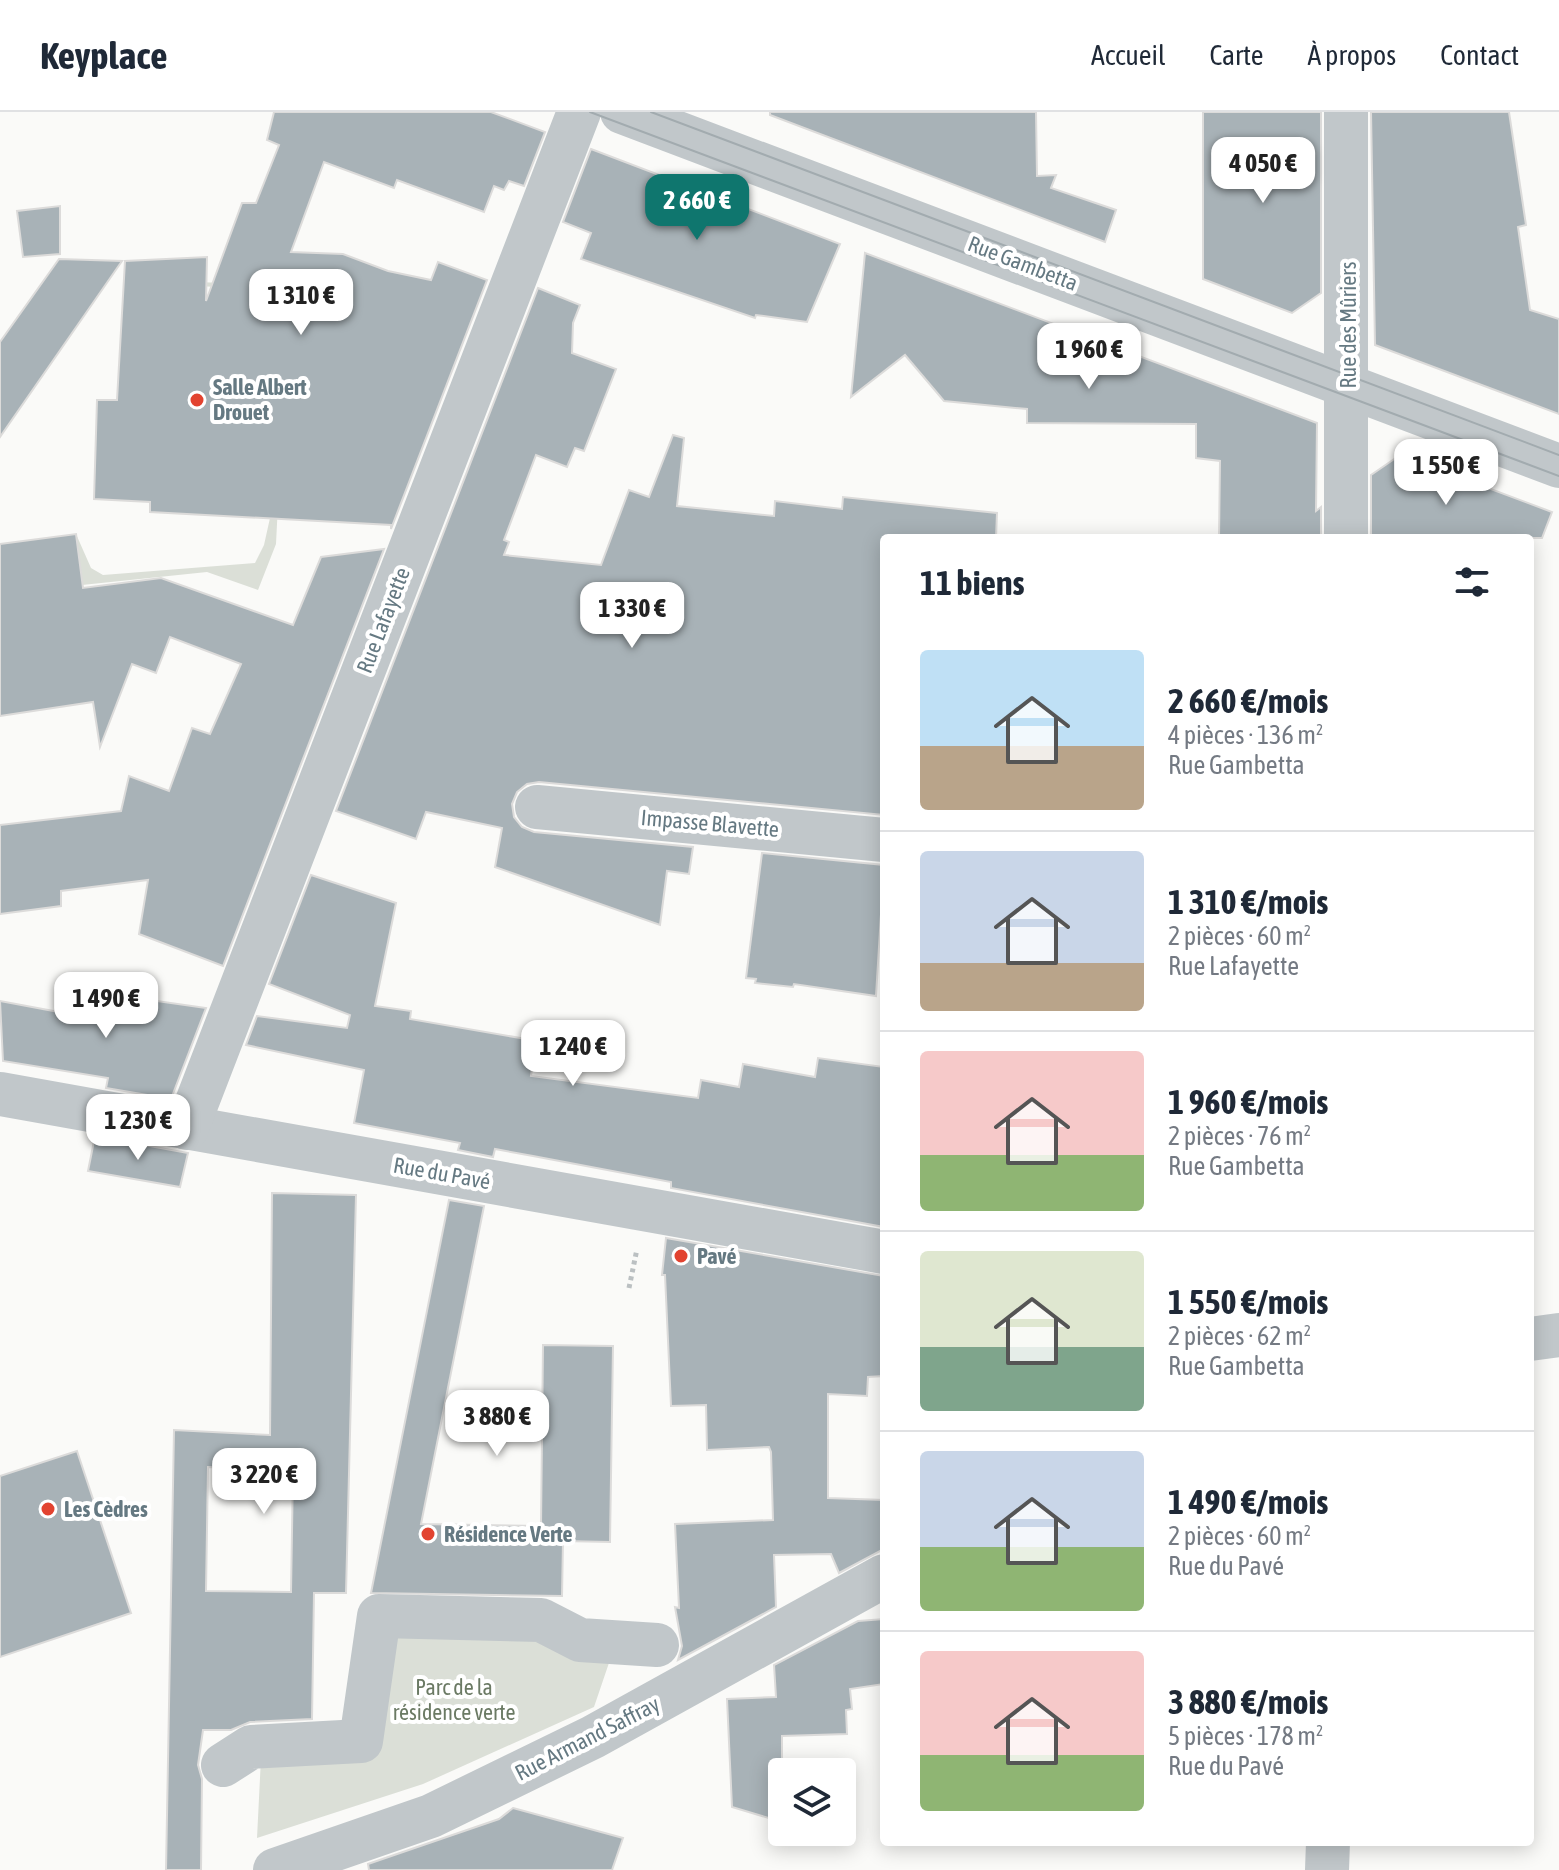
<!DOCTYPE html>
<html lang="fr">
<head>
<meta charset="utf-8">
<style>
	body { margin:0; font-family:"Asap Condensed",sans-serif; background:#f6f6f7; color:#1f2937; height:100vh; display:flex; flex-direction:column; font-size:30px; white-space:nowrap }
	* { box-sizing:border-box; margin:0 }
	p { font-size:26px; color:#747a83 }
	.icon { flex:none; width:44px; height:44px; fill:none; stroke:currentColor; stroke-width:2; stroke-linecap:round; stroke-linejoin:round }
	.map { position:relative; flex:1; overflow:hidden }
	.details { position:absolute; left:880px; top:422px; width:654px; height:1312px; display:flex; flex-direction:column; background:#fff; border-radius:8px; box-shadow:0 4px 20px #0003 }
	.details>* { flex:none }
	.buttons { position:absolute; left:768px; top:1646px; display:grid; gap:16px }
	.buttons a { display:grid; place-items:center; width:88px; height:88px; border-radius:8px; background:#fff; box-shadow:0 4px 20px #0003; font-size:40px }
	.price { position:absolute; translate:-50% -68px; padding:0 18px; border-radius:16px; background:#fff; color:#222; font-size:26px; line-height:52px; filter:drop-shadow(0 2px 4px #0008) }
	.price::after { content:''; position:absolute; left:50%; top:48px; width:24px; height:18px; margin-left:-12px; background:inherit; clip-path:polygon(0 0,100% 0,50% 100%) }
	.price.on { background:#0f766e; color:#fff }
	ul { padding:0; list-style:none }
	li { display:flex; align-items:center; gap:24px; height:200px; padding:0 40px }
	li+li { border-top:2px solid #e0e1e3 }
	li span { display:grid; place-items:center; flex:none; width:224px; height:160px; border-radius:8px; color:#555 }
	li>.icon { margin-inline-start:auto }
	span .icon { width:96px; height:96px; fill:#fffc; stroke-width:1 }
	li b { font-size:34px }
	h2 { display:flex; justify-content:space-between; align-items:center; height:96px; padding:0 40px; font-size:34px }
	header { display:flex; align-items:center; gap:48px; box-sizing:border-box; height:112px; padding:0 40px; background:#fff; border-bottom:2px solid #e0e1e3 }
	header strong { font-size:38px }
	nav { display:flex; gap:44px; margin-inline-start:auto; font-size:28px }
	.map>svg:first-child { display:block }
	.green { fill:#dbdfd7 }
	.building { fill:#a8b2b7; stroke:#dcdbda; stroke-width:2; fill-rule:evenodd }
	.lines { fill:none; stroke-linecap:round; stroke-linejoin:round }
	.path { stroke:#bbc0c2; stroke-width:5; stroke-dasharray:4 4; stroke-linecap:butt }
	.minor { stroke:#c1c7ca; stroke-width:44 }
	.tram { stroke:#a2abaf; stroke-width:2 }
	.poi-dot { fill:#e24330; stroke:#fff; stroke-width:3 }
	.labels { text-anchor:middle; stroke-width:8; stroke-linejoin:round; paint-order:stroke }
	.street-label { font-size:22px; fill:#657982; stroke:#fff }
	.poi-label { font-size:22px; font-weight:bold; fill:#657982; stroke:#fff; text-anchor:start }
	.park-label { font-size:22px; fill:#6b7a64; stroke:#fff }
</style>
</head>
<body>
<header>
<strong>Keyplace</strong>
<nav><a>Accueil</a><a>Carte</a><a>À propos</a><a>Contact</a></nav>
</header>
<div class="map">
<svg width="1559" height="1758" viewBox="0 0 1559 1758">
	<rect width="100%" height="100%" fill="#fafaf8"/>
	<!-- green -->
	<g class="green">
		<path d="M135,168L289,173L276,432L258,478L207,460L82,473L76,422L91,456L103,463L255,451L264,433L270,406L281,179L135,170Z"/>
		<path d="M396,1521H538L612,1542L594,1595L423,1672L257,1726L261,1646L375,1640Z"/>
	</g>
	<!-- building -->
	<g class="building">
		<path d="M274,0H491L545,20L524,74L509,69L504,78L494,74L484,100L397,68L394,76L324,50L291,140L343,142L388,159L431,168L438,150L487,168L391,417V413L150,400V390L94,387L97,288H117L125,149L207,145L206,189L242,91H256L279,33L267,28Z"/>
		<path d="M770,0H1036L1037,64L1056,63L1051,76L1116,98L1105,130L770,3Z"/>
		<path d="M1203,0H1321V181L1292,201L1203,167Z"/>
		<path d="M1371,0H1509L1526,113L1518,115L1530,198L1559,207V302L1375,233Z"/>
		<path d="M591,37L840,132L807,210L756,203L755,206L581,147L591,121L563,110Z"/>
		<path d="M60,94V142L23,145L17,99Z"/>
		<path d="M865,141L1317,311L1316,399L1321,395V426H1219L1220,349L1196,346V312L1027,311V297L944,289L905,243L851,285Z"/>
		<path d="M59,147L122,149L0,325V230Z"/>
		<path d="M538,176L580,193L573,211L572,241L616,257L584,339L575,336L567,355L536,343L504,428L509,430L504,443L601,453L629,378L649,385L673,323L684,326L677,394L774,404L775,389L842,397L843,385L997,401L996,426H884V703L539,670L527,672L517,680L512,692L514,705L522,715L534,720L693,735L689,762L667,759L660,813L495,755L502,716L426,700L416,727L336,699Z"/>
		<path d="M1400,343L1552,400L1542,426H1371V363Z"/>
		<path d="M76,422L83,476L161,466L293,513L321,445L384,437L223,854L139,822L148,768L61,779V794L0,802V713L121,699L129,664L169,679L192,616L210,622L241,552L170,525L156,561L132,552L100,635L93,590L0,604V432Z"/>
		<path d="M762,741L884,753L876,884L794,872L793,875L755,871L756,867L746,866Z"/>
		<path d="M311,763L396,791L375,894L411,899L410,907L532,928L531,937H535L531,964L698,986L701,968L739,975L743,952L815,965L818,946L884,955V1115L671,1076V1070L533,1044L495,1037L493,1045L458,1038L460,1031L354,1011L364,958L246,933L257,904L347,916L350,903L269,872Z"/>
		<path d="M80,878L206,896L171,987L106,976L108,966L3,949L0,889L75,903Z"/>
		<path d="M95,1024L188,1041L180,1075L88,1059Z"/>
		<path d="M272,1081L356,1083L346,1481H314L312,1607L250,1610L231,1618H203L198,1653L202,1667L201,1758H166L174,1318L270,1323ZM208,1355L293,1359L291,1480L206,1479Z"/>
		<path d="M449,1088L484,1094L421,1412L541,1414L543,1233L613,1234L610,1430L563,1429L562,1484L371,1481Z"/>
		<path d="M666,1126L884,1164V1264L868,1265L867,1284L828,1282V1386L884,1388V1437L839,1461L831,1442L774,1443L776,1495L678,1548L682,1534L675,1495L679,1496L675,1412L773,1408L771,1340L769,1335L707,1338L706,1293L671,1294L665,1163H662Z"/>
		<path d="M77,1339L131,1501L0,1545V1364Z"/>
		<path d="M884,1507V1572L850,1577L852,1597L846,1598L847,1622L782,1624V1710L732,1695L727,1587L776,1585L774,1553L858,1509Z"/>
		<path d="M513,1696L623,1726L612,1758H369L368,1752L499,1707Z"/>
	</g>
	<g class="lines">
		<!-- path -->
		<path class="path" d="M629,1176L637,1137"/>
		<!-- minor -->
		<g class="minor">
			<path d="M622,0L1559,354"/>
			<path d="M1346,426V0"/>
			<path d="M537,695L884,728"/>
			<path d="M0,982L884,1140"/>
			<path d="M187,1016L579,0"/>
			<path d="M1530,1227L1559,1223"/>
			<path d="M223,1653L251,1635L361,1629L379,1504L541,1508L580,1528L657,1533"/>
			<path d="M275,1758L431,1704L593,1625L884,1464"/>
			<path d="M1327,1758L1328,1730"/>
		</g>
		<!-- tram -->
		<g class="tram">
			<path d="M590,0L1559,364"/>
			<path d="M651,0L1559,343"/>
		</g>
	</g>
	<!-- markers -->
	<g class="poi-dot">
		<circle cx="197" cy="288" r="8"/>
		<circle cx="681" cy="1144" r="8"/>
		<circle cx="48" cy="1397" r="8"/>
		<circle cx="428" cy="1422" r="8"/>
	</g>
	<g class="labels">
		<!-- street labels -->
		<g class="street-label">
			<text transform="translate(1023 151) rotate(21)" y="8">Rue Gambetta</text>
			<text transform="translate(1348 213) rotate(-90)" y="8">Rue des Mûriers</text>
			<text transform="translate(383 508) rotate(-69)" y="8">Rue Lafayette</text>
			<text transform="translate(710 711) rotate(5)" y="8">Impasse Blavette</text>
			<text transform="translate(442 1061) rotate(10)" y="8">Rue du Pavé</text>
			<text transform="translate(587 1626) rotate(-27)" y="8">Rue Armand Saffray</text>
		</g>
		<!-- poi labels -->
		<g class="poi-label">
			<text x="213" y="283">Salle Albert<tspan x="213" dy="25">Drouet</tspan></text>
			<text x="697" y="1152">Pavé</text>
			<text x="64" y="1405">Les Cèdres</text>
			<text x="444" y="1430">Résidence Verte</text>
		</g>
		<!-- park labels -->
		<g class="park-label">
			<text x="454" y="1583">Parc de la<tspan x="454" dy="25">résidence verte</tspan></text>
		</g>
	</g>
</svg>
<div class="buttons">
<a><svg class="icon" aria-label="layers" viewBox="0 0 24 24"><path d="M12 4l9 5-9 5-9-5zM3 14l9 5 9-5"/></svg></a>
</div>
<b class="price" style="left:1263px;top:93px">4 050 €</b>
<b class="price on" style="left:697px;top:130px">2 660 €</b>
<b class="price" style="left:301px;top:225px">1 310 €</b>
<b class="price" style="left:1089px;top:279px">1 960 €</b>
<b class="price" style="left:1446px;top:395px">1 550 €</b>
<b class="price" style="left:632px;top:538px">1 330 €</b>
<b class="price" style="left:106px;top:928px">1 490 €</b>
<b class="price" style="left:573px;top:976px">1 240 €</b>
<b class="price" style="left:138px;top:1050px">1 230 €</b>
<b class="price" style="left:497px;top:1346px">3 880 €</b>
<b class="price" style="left:264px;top:1404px">3 220 €</b>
<section class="details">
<h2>11 biens<svg class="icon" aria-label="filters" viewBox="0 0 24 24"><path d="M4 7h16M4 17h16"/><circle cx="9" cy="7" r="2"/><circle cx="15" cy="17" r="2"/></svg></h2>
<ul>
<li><span style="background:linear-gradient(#bfe0f5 60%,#b9a48a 0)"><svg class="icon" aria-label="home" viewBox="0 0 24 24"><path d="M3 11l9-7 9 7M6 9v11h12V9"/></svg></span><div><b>2 660 €/mois</b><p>4 pièces · 136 m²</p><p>Rue Gambetta</p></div></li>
<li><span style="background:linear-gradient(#c9d6e8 70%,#b9a48a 0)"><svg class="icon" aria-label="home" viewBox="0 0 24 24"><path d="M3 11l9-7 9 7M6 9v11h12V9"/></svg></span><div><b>1 310 €/mois</b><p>2 pièces · 60 m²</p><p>Rue Lafayette</p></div></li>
<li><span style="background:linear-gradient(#f6c9c9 65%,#8fb573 0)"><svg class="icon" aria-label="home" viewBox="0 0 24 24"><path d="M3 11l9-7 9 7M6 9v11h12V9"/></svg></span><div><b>1 960 €/mois</b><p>2 pièces · 76 m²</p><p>Rue Gambetta</p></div></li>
<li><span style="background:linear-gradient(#dfe7d0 60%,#7fa58c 0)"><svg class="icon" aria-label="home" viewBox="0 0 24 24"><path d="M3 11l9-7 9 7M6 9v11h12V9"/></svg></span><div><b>1 550 €/mois</b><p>2 pièces · 62 m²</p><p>Rue Gambetta</p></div></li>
<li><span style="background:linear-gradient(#c9d6e8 60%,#8fb573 0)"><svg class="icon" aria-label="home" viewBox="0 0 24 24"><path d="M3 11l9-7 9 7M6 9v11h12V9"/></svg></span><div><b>1 490 €/mois</b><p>2 pièces · 60 m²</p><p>Rue du Pavé</p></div></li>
<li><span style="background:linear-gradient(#f6c9c9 65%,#8fb573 0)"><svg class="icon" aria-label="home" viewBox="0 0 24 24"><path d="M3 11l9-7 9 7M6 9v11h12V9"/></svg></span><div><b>3 880 €/mois</b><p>5 pièces · 178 m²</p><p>Rue du Pavé</p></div></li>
</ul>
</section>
</div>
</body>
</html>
